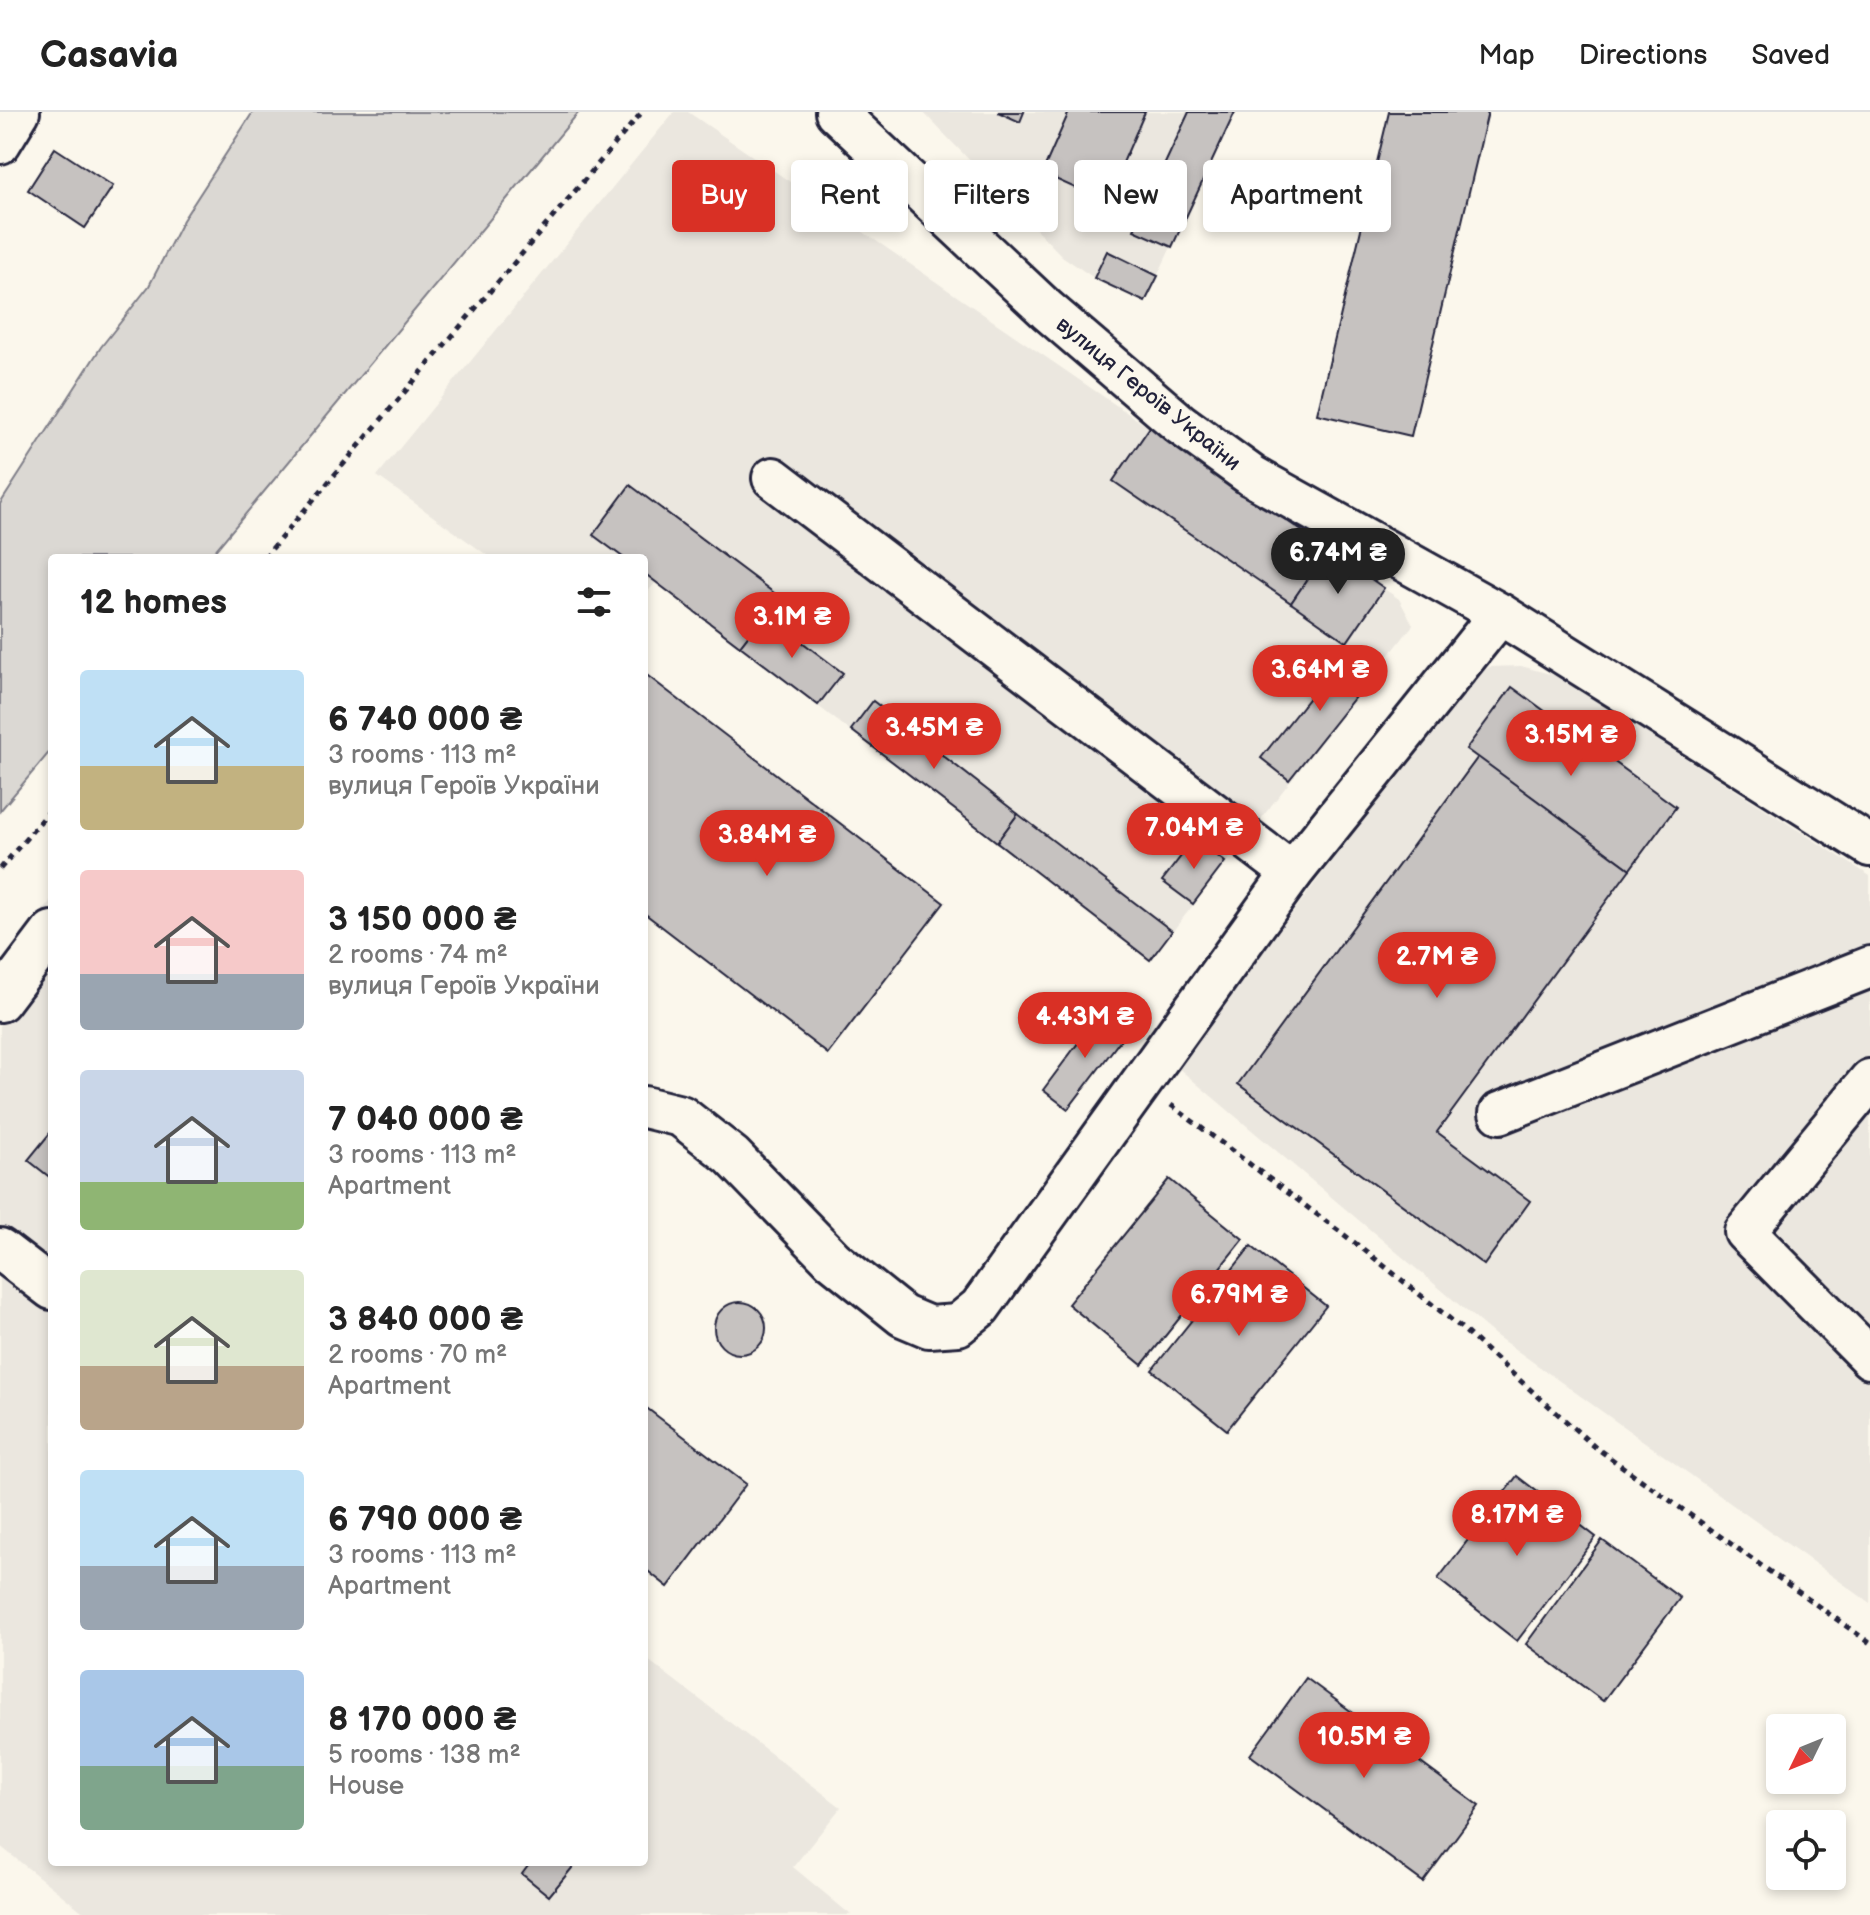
<!DOCTYPE html>
<html lang="en">
<head>
<meta charset="utf-8">
<style>
	body { margin:0; font-family:"Balsamiq Sans",sans-serif; background:#f6f6f6; color:#222; height:100vh; display:flex; flex-direction:column; font-size:30px; white-space:nowrap }
	* { box-sizing:border-box; margin:0 }
	p { font-size:26px; color:#767676 }
	.icon { flex:none; width:44px; height:44px; fill:none; stroke:currentColor; stroke-width:2; stroke-linecap:round; stroke-linejoin:round }
	.map { position:relative; flex:1; overflow:hidden }
	.side { position:absolute; left:48px; top:442px; width:600px; height:1312px; display:flex; flex-direction:column; background:#fff; border-radius:8px; box-shadow:0 4px 12px #0003 }
	.side>* { flex:none }
	.hud { position:absolute; left:672px; top:48px; width:760px; height:72px; display:flex; gap:16px }
	.needle { width:52px; rotate:227deg }
	.tools { position:absolute; left:1766px; top:1602px; display:grid; gap:16px }
	.tools a { display:grid; place-items:center; width:80px; height:80px; border-radius:8px; background:#fff; box-shadow:0 4px 12px #0003; font-size:40px }
	.price { position:absolute; translate:-50% -68px; padding:0 18px; border-radius:28px; background:#d93025; color:#fff; font-size:26px; line-height:52px; filter:drop-shadow(0 2px 4px #0008) }
	.price::after { content:''; position:absolute; left:50%; top:48px; width:24px; height:18px; margin-left:-12px; background:inherit; clip-path:polygon(0 0,100% 0,50% 100%) }
	.price.current { background:#222; color:#fff }
	ul { padding:0; list-style:none }
	li { display:flex; align-items:center; gap:24px; height:200px; padding:0 32px }
	li span { display:grid; place-items:center; flex:none; width:224px; height:160px; border-radius:8px; color:#555 }
	li>.icon { margin-inline-start:auto }
	span .icon { width:96px; height:96px; fill:#fffc; stroke-width:1 }
	li b { font-size:34px }
	h2 { display:flex; justify-content:space-between; align-items:center; height:96px; padding:0 32px; font-size:34px }
	.chip { padding:0 28px; border-radius:8px; background:#fff; box-shadow:0 4px 12px #0003; font-size:28px; line-height:72px }
	.chip.current { background:#d93025; color:#fff }
	header { display:flex; align-items:center; gap:48px; box-sizing:border-box; height:112px; padding:0 40px; background:#fff; border-bottom:2px solid #e0e0e0 }
	header strong { font-size:38px }
	nav { display:flex; gap:44px; margin-inline-start:auto; font-size:28px }
	.map>svg:first-child { display:block }
	.built { fill:#ebe7df }
	.green { fill:#dbd8d3; stroke:#7e7d87; stroke-width:2 }
	.building { fill:#c6c2c0; stroke:#22223b; stroke-width:2 }
	.lines { fill:none; stroke-linecap:round; stroke-linejoin:round }
	.minor-casing { stroke:#22223b; stroke-width:46 }
	.path { stroke:#22223b; stroke-width:5; stroke-dasharray:6 6; stroke-linecap:butt }
	.minor { stroke:#fbf7ec; stroke-width:40 }
	.labels { text-anchor:middle; stroke-width:8; stroke-linejoin:round; paint-order:stroke }
	.street-label { font-size:22px; fill:#22223b; stroke:#fbf7ec }
</style>
</head>
<body>
<header>
<strong>Casavia</strong>
<nav><a>Map</a><a>Directions</a><a>Saved</a></nav>
</header>
<div class="map">
<svg width="1870" height="1803" viewBox="0 0 1870 1803">
	<rect width="100%" height="100%" fill="#fbf7ec"/>
	<filter id="ink" filterUnits="userSpaceOnUse"><feTurbulence type="fractalNoise" baseFrequency=".0125" numOctaves="2"/><feDisplacementMap in="SourceGraphic" scale="16" xChannelSelector="R" yChannelSelector="G"/><feConvolveMatrix kernelMatrix="1 2 1 2 8 2 1 2 1" color-interpolation-filters="sRGB"/></filter>
	<g filter="url(#ink)">
		<!-- built -->
		<g class="built">
			<path d="M674,0H688L1399,487L1413,513L1150,848L656,470L644,484V446H491L377,364Z"/>
			<path d="M923,0H1235L1145,190L1094,166L1062,144Z"/>
			<path d="M1521,554L1557,564L1870,764V1491L1495,1223L1177,955L1469,566L1490,555Z"/>
			<path d="M52,787V1750H644V1545L841,1695L793,1755L851,1803H87L0,1734V851Z"/>
		</g>
		<!-- green -->
		<path class="green" d="M253,0H579L209,446H52V637L0,699V392L101,235L149,174L183,108Z"/>
		<!-- building -->
		<g class="building">
			<path d="M998,0H1024L1020,10Z"/>
			<path d="M1069,0H1145L1106,90L1042,61Z"/>
			<path d="M1189,0H1235L1172,135L1134,118Z"/>
			<path d="M1389,0H1488L1411,324L1317,302Z"/>
			<path d="M55,36L113,74L85,116L28,78Z"/>
			<path d="M1107,139L1158,164L1145,190L1094,166Z"/>
			<path d="M1150,315L1328,437L1291,491L1113,369Z"/>
			<path d="M630,373L778,484L740,534L644,461V446H624L593,423Z"/>
			<path d="M1328,437L1384,476L1347,530L1291,491Z"/>
			<path d="M765,502L843,561L818,593L740,534Z"/>
			<path d="M1350,534L1378,556L1289,668L1261,646Z"/>
			<path d="M644,561L944,791L828,942L644,801Z"/>
			<path d="M1512,575L1676,695L1630,757L1466,637Z"/>
			<path d="M873,589L1018,702L997,730L851,618Z"/>
			<path d="M1478,645L1630,757L1437,1020L1530,1089L1484,1153L1238,972Z"/>
			<path d="M1018,702L1172,819L1150,848L997,730Z"/>
			<path d="M1195,726L1225,750L1193,792L1162,769Z"/>
			<path d="M1102,899L1128,918L1068,997L1043,978Z"/>
			<path d="M50,1021L52,1022V1067L28,1048Z"/>
			<path d="M1169,1067L1243,1127L1142,1253L1068,1192Z"/>
			<path d="M1251,1134L1326,1194L1227,1318L1152,1258Z"/>
			<circle cx="740" cy="1216" r="26"/>
			<path d="M644,1294L746,1372L668,1475L644,1456Z"/>
			<path d="M1517,1364L1596,1425L1517,1529L1438,1467Z"/>
			<path d="M1602,1428L1680,1486L1603,1589L1526,1532Z"/>
			<path d="M1306,1566L1479,1694L1423,1770L1250,1643Z"/>
			<path d="M531,1750H577L549,1784L522,1762Z"/>
		</g>
		<g class="lines">
			<!-- minor casing -->
			<g class="minor-casing">
				<g id="minor">
					<path d="M836,0L1047,198L1180,312L1252,364L1500,502L1870,734"/>
					<path d="M0,31L19,0"/>
					<path d="M773,366L1292,761"/>
					<path d="M0,889L52,820"/>
					<path d="M1870,968L1745,1120L1870,1246"/>
					<path d="M644,995L681,1004L732,1044L833,1148L903,1204L929,1215L958,1213L980,1195L1292,761L1500,502"/>
					<path d="M1500,1001L1870,855"/>
					<path d="M0,1137L52,1177"/>
				</g>
			</g>
			<!-- path -->
			<g class="path">
				<path d="M264,446L642,0"/>
				<path d="M0,757L52,696"/>
				<path d="M1171,993L1363,1137L1459,1214L1595,1335L1870,1531"/>
			</g>
			<!-- minor -->
			<use href="#minor" class="minor"/>
		</g>
	</g>
	<g class="labels">
		<!-- street labels -->
		<g class="street-label">
			<text transform="translate(1149 281) rotate(39)" y="8">вулиця Героїв України</text>
		</g>
	</g>
</svg>
<div class="tools">
<a><svg class="needle" viewBox="-14 -14 28 28"><path d="M0-13l5 13h-10z" fill="#e53935"/><path d="M0 13l5-13h-10z" fill="#767676"/></svg></a>
<a><svg class="icon" aria-label="locate" viewBox="0 0 24 24"><circle cx="12" cy="12" r="6"/><path d="M12 2v4M12 18v4M2 12h4M18 12h4"/></svg></a>
</div>
<b class="price current" style="left:1338px;top:484px">6.74M ₴</b>
<b class="price" style="left:792px;top:548px">3.1M ₴</b>
<b class="price" style="left:1320px;top:601px">3.64M ₴</b>
<b class="price" style="left:934px;top:659px">3.45M ₴</b>
<b class="price" style="left:1571px;top:666px">3.15M ₴</b>
<b class="price" style="left:1194px;top:759px">7.04M ₴</b>
<b class="price" style="left:767px;top:766px">3.84M ₴</b>
<b class="price" style="left:1437px;top:888px">2.7M ₴</b>
<b class="price" style="left:1085px;top:948px">4.43M ₴</b>
<b class="price" style="left:1239px;top:1226px">6.79M ₴</b>
<b class="price" style="left:1517px;top:1446px">8.17M ₴</b>
<b class="price" style="left:1364px;top:1668px">10.5M ₴</b>
<div class="hud">
<a class="chip current">Buy</a>
<a class="chip">Rent</a>
<a class="chip">Filters</a>
<a class="chip">New</a>
<a class="chip">Apartment</a>
</div>
<section class="side">
<h2>12 homes<svg class="icon" aria-label="filters" viewBox="0 0 24 24"><path d="M4 7h16M4 17h16"/><circle cx="9" cy="7" r="2"/><circle cx="15" cy="17" r="2"/></svg></h2>
<ul>
<li><span style="background:linear-gradient(#bfe0f5 60%,#c2b280 0)"><svg class="icon" aria-label="home" viewBox="0 0 24 24"><path d="M3 11l9-7 9 7M6 9v11h12V9"/></svg></span><div><b>6 740 000 ₴</b><p>3 rooms · 113 m²</p><p>вулиця Героїв України</p></div></li>
<li><span style="background:linear-gradient(#f6c9c9 65%,#9aa5b1 0)"><svg class="icon" aria-label="home" viewBox="0 0 24 24"><path d="M3 11l9-7 9 7M6 9v11h12V9"/></svg></span><div><b>3 150 000 ₴</b><p>2 rooms · 74 m²</p><p>вулиця Героїв України</p></div></li>
<li><span style="background:linear-gradient(#c9d6e8 70%,#8fb573 0)"><svg class="icon" aria-label="home" viewBox="0 0 24 24"><path d="M3 11l9-7 9 7M6 9v11h12V9"/></svg></span><div><b>7 040 000 ₴</b><p>3 rooms · 113 m²</p><p>Apartment</p></div></li>
<li><span style="background:linear-gradient(#dfe7d0 60%,#b9a48a 0)"><svg class="icon" aria-label="home" viewBox="0 0 24 24"><path d="M3 11l9-7 9 7M6 9v11h12V9"/></svg></span><div><b>3 840 000 ₴</b><p>2 rooms · 70 m²</p><p>Apartment</p></div></li>
<li><span style="background:linear-gradient(#bfe0f5 60%,#9aa5b1 0)"><svg class="icon" aria-label="home" viewBox="0 0 24 24"><path d="M3 11l9-7 9 7M6 9v11h12V9"/></svg></span><div><b>6 790 000 ₴</b><p>3 rooms · 113 m²</p><p>Apartment</p></div></li>
<li><span style="background:linear-gradient(#a9c7e8 60%,#7fa58c 0)"><svg class="icon" aria-label="home" viewBox="0 0 24 24"><path d="M3 11l9-7 9 7M6 9v11h12V9"/></svg></span><div><b>8 170 000 ₴</b><p>5 rooms · 138 m²</p><p>House</p></div></li>
</ul>
</section>
</div>
</body>
</html>
